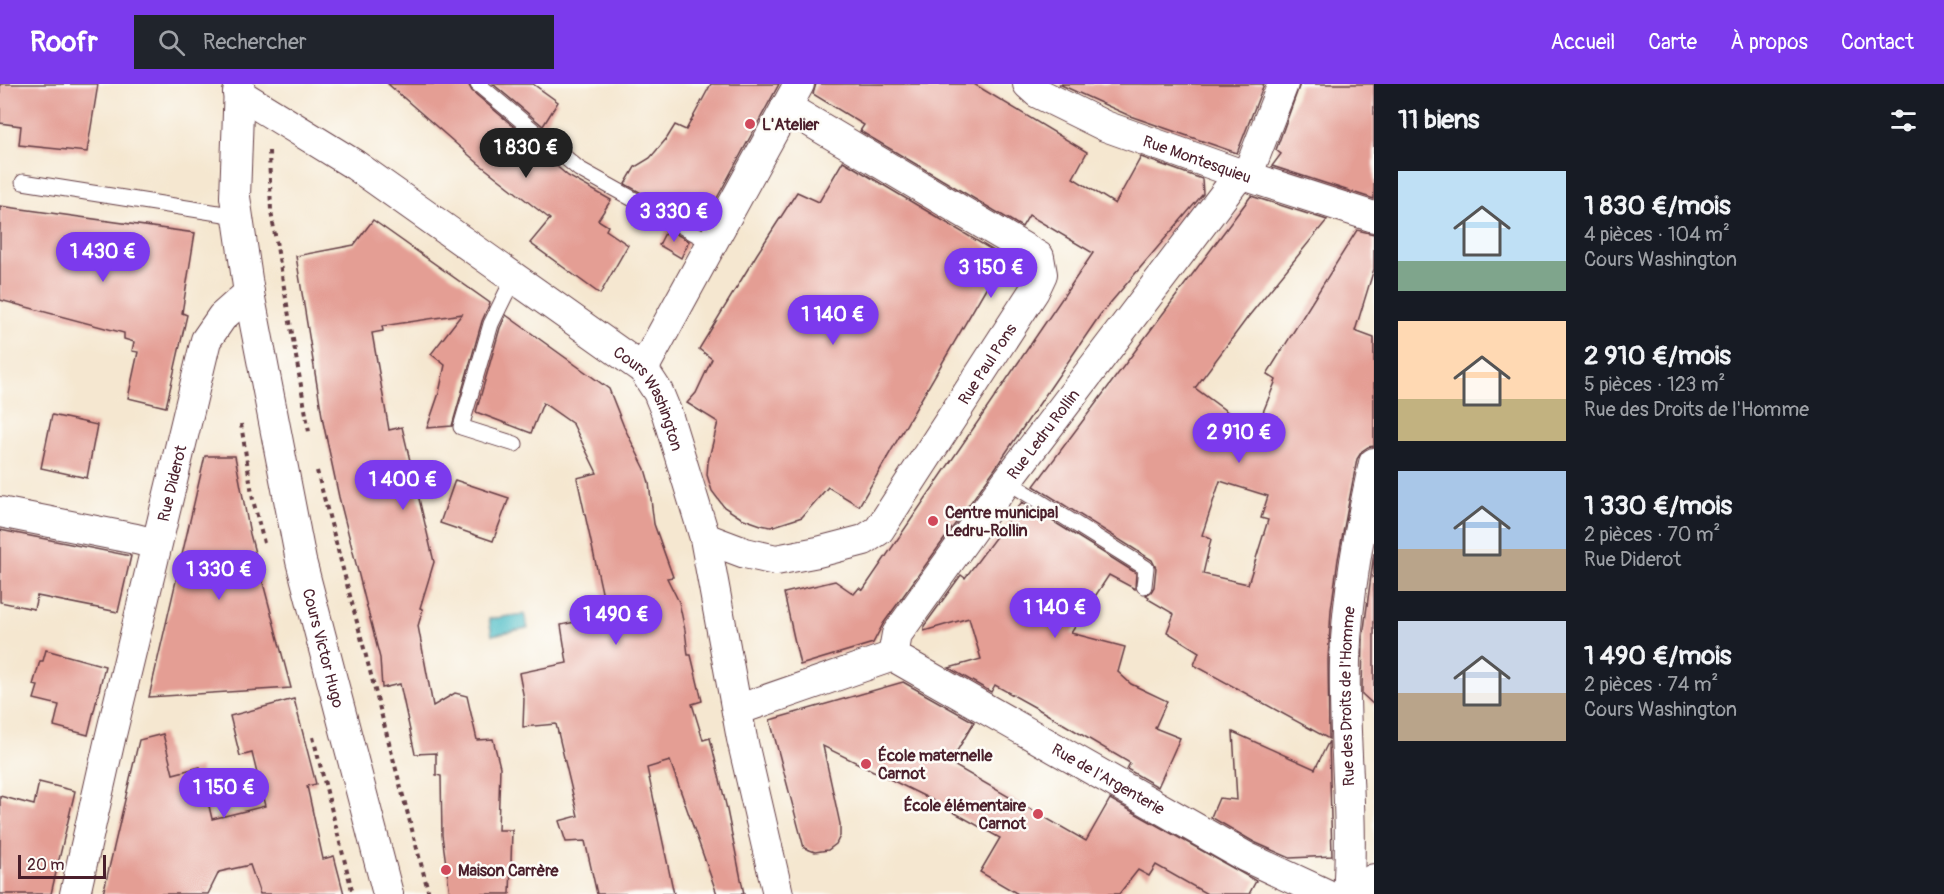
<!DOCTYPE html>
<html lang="fr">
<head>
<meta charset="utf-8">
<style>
	body { margin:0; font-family:Pangolin,sans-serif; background:#20242c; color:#f1f3f6; height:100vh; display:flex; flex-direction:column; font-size:22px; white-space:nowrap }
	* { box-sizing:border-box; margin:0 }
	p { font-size:20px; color:#9ea1a6 }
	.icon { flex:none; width:33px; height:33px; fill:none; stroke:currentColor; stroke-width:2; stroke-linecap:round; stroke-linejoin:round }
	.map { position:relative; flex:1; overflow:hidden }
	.sheet { display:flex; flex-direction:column; background:#171b24; width:570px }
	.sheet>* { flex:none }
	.scale { position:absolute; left:18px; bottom:15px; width:88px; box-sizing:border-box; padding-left:6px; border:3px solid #4a1f2b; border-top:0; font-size:16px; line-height:21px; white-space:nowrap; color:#4a1f2b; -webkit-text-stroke:4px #fdfcf7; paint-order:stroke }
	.price { position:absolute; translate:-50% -51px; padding:0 14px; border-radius:21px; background:#7c3aed; color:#fff; font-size:20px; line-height:39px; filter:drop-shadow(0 2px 3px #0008) }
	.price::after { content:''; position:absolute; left:50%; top:36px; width:18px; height:14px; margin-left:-9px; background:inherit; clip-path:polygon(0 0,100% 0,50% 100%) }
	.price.on { background:#222; color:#fff }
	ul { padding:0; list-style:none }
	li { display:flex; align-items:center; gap:18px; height:150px; padding:0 24px }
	li span { display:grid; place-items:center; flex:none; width:168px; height:120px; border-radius:0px; color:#555 }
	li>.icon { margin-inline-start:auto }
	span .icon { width:72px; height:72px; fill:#fffc; stroke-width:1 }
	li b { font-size:26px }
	h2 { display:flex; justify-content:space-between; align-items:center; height:72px; padding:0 24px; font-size:26px }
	header { display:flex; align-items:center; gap:36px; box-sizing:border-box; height:84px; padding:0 30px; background:#7c3aed; color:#fff }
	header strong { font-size:28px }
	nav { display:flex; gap:33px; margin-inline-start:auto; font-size:21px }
	.search { width:420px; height:54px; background:#20242c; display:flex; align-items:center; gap:15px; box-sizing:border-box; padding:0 21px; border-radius:0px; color:#9ea1a6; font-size:22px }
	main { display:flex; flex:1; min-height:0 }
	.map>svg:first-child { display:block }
	.water { fill:#50bec7; stroke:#4d6e79; stroke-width:1.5 }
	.building { fill:#e49e94; fill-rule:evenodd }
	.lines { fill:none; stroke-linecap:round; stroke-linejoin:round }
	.service-casing { stroke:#643d44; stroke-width:17 }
	.minor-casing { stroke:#643d44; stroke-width:32 }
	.path { stroke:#643d44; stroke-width:4; stroke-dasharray:4.5 4.5; stroke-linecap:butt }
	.service { stroke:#fff; stroke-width:15 }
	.minor { stroke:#fff; stroke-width:30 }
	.poi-dot { fill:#d1495b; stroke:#fdfcf7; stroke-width:2 }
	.labels { text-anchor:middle; stroke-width:5; stroke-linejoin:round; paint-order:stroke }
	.poi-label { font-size:16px; font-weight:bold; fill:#4a1f2b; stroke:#fdfcf7; text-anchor:start }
	.street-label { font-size:16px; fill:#4a1f2b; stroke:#fdfcf7 }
</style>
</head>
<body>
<header>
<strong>Roofr</strong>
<div class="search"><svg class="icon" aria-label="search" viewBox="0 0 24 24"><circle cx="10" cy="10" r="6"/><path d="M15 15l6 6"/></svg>Rechercher</div>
<nav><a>Accueil</a><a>Carte</a><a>À propos</a><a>Contact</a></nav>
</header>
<main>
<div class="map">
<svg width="1374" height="810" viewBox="0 0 1374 810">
	<rect width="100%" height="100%" fill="#fdfcf7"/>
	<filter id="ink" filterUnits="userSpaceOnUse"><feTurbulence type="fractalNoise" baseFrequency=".0167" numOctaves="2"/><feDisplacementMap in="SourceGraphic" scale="12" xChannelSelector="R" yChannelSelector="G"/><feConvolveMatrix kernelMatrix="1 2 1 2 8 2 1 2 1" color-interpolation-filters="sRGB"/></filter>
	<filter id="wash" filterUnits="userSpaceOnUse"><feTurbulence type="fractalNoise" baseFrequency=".008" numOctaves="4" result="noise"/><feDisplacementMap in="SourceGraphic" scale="24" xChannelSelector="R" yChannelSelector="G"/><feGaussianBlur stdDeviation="1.35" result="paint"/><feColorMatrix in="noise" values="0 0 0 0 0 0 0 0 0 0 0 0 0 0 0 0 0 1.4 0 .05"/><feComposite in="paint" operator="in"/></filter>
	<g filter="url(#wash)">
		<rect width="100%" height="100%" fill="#f5e7d0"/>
		<!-- water -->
		<path class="water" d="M524,530L528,544L492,551L489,535Z"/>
		<g id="blocks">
			<!-- building -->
			<g class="building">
				<path d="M0,0H98L87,68L19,61L21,42L0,39Z"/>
				<path d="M388,0H468L472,7L532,58L531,60L568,92L611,116L598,136L608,142L606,146L628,161L600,210L530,159L550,135L478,79Z"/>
				<path d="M493,0H533L558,18L543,42Z"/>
				<path d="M711,0H779L705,136L698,140L625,100L635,83L650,74L667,54L675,41L686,46Z"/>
				<path d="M816,0H974L1087,68L1073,94L1115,120L1141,73L1202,95L1203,110L1100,231L994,386L883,540L873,559L800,581L784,509L835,497L854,510L859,504L863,506L1093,169L1029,131L1022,143L860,47L864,41L813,10Z"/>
				<path d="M1059,0H1264L1237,69L1130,32Z"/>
				<path d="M1300,0H1374V115L1272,82L1281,70L1276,66Z"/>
				<path d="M843,77L1004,173L859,422L828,403L802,433L771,443L761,441L741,434L724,423L712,407L707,391L708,378L718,338L687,319L696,309L712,275L699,265L757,170L797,108L819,118Z"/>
				<path d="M1251,112L1327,136L1248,233L1195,304L1255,348L1276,296L1267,290L1357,146L1374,150V185L1355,247L1374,254V362L1368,363L1362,367L1357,375L1338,475L1331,526L1328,576L1329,655L1194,581L1199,568L1167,548L1174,530L1148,515L1149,513L1146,511L1151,508L1154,503L1156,484L1152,476L1034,402ZM1220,397L1268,412L1261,434L1268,436L1248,500L1203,490L1211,455L1202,451Z"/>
				<path d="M0,122L195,149L182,229L187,231L166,323L128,314L138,268L132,267L134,258L124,255V249L0,216Z"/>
				<path d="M373,136L490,219L482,237L452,342L427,344L439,309L445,281L431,270L462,230L382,242L383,247L372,249L389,346L402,343L434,478L420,524L423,525L418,542L433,622L455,609L467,612L477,656L493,655L500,683L498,746H512L510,810H450L442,751L441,692L436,691V669L415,670L400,600L382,604L380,574L339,413L323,338L296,172L354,161Z"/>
				<path d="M667,145L689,157L681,174L659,161Z"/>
				<path d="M506,231L609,305L624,343L645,385L649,399L654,440L673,493L667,494L679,518L685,546L688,571H691L702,617L692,620L703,656L710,654L726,721L744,810H717L670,677L647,684L674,810H597L585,757L566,758L559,737L578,732L556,640L523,643L524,615L519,589L567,579L561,541L607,531L577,394L597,389L573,340L543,319L531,349L476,328L500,244Z"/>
				<path d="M52,331L97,341L87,394L41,384Z"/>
				<path d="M205,372H235L250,450L291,604L149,613Z"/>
				<path d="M455,396L509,414L493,457L440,439Z"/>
				<path d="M1022,418L1136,489L1135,505L1109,491L1071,549L1125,563L1118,588L1131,600L1167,617L1155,644L1180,654L1158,703L1127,685L1130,679L1038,625L995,601L991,608L949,584L981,575L969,534L924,547V542L961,491L965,494Z"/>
				<path d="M0,446L131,472L118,528L37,512L34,525L0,518Z"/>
				<path d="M1374,469V621L1362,610V606L1363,553Z"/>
				<path d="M46,566L105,582L88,651L54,642L59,621L34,615L38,602L33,601L40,577H43Z"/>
				<path d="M903,598L974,638L950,679L1086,757L1110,715L1256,797L1249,810H1207L1156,781L1149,792L1138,786L1119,810H1018L980,788L1000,754L930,715L823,662L840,740V752L836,760L828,766L815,768L804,764L770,636Z"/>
				<path d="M294,615L316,700L307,702L323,775L334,772L344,810H260L250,781L219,788L208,810H103L139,656L163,650L173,690L200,683L212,735L237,729L265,722L252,669L240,672L230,632Z"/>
				<path d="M1233,648L1315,685L1329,657L1332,772L1290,774L1254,758L1211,733L1219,714L1237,716Z"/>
				<path d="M39,698L75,707L51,810H0V712L34,721Z"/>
			</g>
		</g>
	</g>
	<g filter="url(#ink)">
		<use href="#blocks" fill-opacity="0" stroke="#643d44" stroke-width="1.5"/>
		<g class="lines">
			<!-- service casing -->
			<g class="service-casing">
				<g id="service">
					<path d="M478,0L579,85L712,159"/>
					<path d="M23,98L237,132"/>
					<path d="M514,193L491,240L461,343L515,360"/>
					<path d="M1007,397L1146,484L1144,502"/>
				</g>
			</g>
			<!-- minor casing -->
			<g class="minor-casing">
				<g id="minor">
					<path id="s1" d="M239,0L235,113L249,209L301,477L388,810"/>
					<path id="s2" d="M1028,0L1038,9L1105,42L1240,90L1374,133"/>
					<path id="s3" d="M238,9L355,81L643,285L658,308L667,330L705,454L742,655L778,810"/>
					<path d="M1247,92L1283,0"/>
					<path d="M643,285L799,0"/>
					<path d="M0,428L136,455L156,460"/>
					<path id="s4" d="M705,454L745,469L776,476L818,468L864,456L879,446L1034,207L1042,190L1039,173L786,23"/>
					<path id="s5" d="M893,572L897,550L1007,397L1240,90"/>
					<path id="s6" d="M893,572L1246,773L1326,810"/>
					<path d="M737,626L893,572"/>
					<path id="s7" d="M75,810L110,655L206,256L222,233L249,209"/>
					<path id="s8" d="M1348,810C1354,732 1343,655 1345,577C1347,511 1360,444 1374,379"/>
					<path d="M1352,810L1374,795"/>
				</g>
			</g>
			<!-- path -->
			<g class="path">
				<path d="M269,67L271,128L309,348"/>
				<path d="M241,340L253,416L264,459"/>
				<path d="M317,387L429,810"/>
				<path d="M313,653L353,810"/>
			</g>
			<!-- service -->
			<use href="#service" class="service"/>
			<!-- minor -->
			<use href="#minor" class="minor"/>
		</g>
	</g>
	<!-- markers -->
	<g class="poi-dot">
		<circle cx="750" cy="40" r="6"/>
		<circle cx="933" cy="437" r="6"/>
		<circle cx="866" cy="680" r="6"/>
		<circle cx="1038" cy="730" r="6"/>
		<circle cx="446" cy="786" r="6"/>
	</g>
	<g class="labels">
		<!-- poi labels -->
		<g class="poi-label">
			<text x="762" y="46">L'Atelier</text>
			<text x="945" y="434">Centre municipal<tspan x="945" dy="18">Ledru-Rollin</tspan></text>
			<text x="878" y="677">École maternelle<tspan x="878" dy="18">Carnot</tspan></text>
			<text x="1026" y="727" text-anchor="end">École élémentaire<tspan x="1026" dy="18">Carnot</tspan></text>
			<text x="458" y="792">Maison Carrère</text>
		</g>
		<!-- street labels -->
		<g class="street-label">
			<text dy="6" stroke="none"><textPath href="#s2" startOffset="186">Rue Montesquieu</textPath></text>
			<text dy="6" stroke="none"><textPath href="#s4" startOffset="381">Rue Paul Pons</textPath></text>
			<text dy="6" stroke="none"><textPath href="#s3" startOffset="518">Cours Washington</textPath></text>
			<text dy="6" stroke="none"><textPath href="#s5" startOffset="270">Rue Ledru Rollin</textPath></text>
			<text dy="6" stroke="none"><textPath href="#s7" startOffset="422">Rue Diderot</textPath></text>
			<text dy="6" stroke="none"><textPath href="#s1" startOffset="573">Cours Victor Hugo</textPath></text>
			<text dy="6" stroke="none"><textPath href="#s8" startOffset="198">Rue des Droits de l'Homme</textPath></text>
			<text dy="6" stroke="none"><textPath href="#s6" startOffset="248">Rue de l'Argenterie</textPath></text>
		</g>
	</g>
</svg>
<div class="scale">20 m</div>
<b class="price on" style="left:526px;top:95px">1 830 €</b>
<b class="price" style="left:674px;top:159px">3 330 €</b>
<b class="price" style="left:103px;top:199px">1 430 €</b>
<b class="price" style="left:991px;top:215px">3 150 €</b>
<b class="price" style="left:833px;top:262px">1 140 €</b>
<b class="price" style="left:1239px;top:380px">2 910 €</b>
<b class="price" style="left:403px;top:427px">1 400 €</b>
<b class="price" style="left:219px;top:517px">1 330 €</b>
<b class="price" style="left:1055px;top:555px">1 140 €</b>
<b class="price" style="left:616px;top:562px">1 490 €</b>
<b class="price" style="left:224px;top:735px">1 150 €</b>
</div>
<section class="sheet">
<h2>11 biens<svg class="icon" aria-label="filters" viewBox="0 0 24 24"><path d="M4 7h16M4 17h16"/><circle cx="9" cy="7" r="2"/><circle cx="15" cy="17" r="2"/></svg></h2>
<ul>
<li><span style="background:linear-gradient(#bfe0f5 75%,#7fa58c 0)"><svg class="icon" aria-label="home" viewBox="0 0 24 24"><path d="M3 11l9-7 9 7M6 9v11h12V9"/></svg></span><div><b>1 830 €/mois</b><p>4 pièces · 104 m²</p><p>Cours Washington</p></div></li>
<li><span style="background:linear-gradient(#ffd9b3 65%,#c2b280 0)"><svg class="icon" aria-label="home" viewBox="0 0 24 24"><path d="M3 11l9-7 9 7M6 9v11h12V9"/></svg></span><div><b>2 910 €/mois</b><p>5 pièces · 123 m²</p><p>Rue des Droits de l'Homme</p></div></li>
<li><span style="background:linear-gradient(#a9c7e8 65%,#b9a48a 0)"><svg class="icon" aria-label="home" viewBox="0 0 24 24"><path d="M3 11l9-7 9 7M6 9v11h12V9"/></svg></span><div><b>1 330 €/mois</b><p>2 pièces · 70 m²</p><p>Rue Diderot</p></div></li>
<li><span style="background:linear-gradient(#c9d6e8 60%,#b9a48a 0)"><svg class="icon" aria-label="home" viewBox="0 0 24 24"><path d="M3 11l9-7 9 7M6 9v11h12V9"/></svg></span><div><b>1 490 €/mois</b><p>2 pièces · 74 m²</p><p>Cours Washington</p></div></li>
</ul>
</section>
</main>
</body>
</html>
